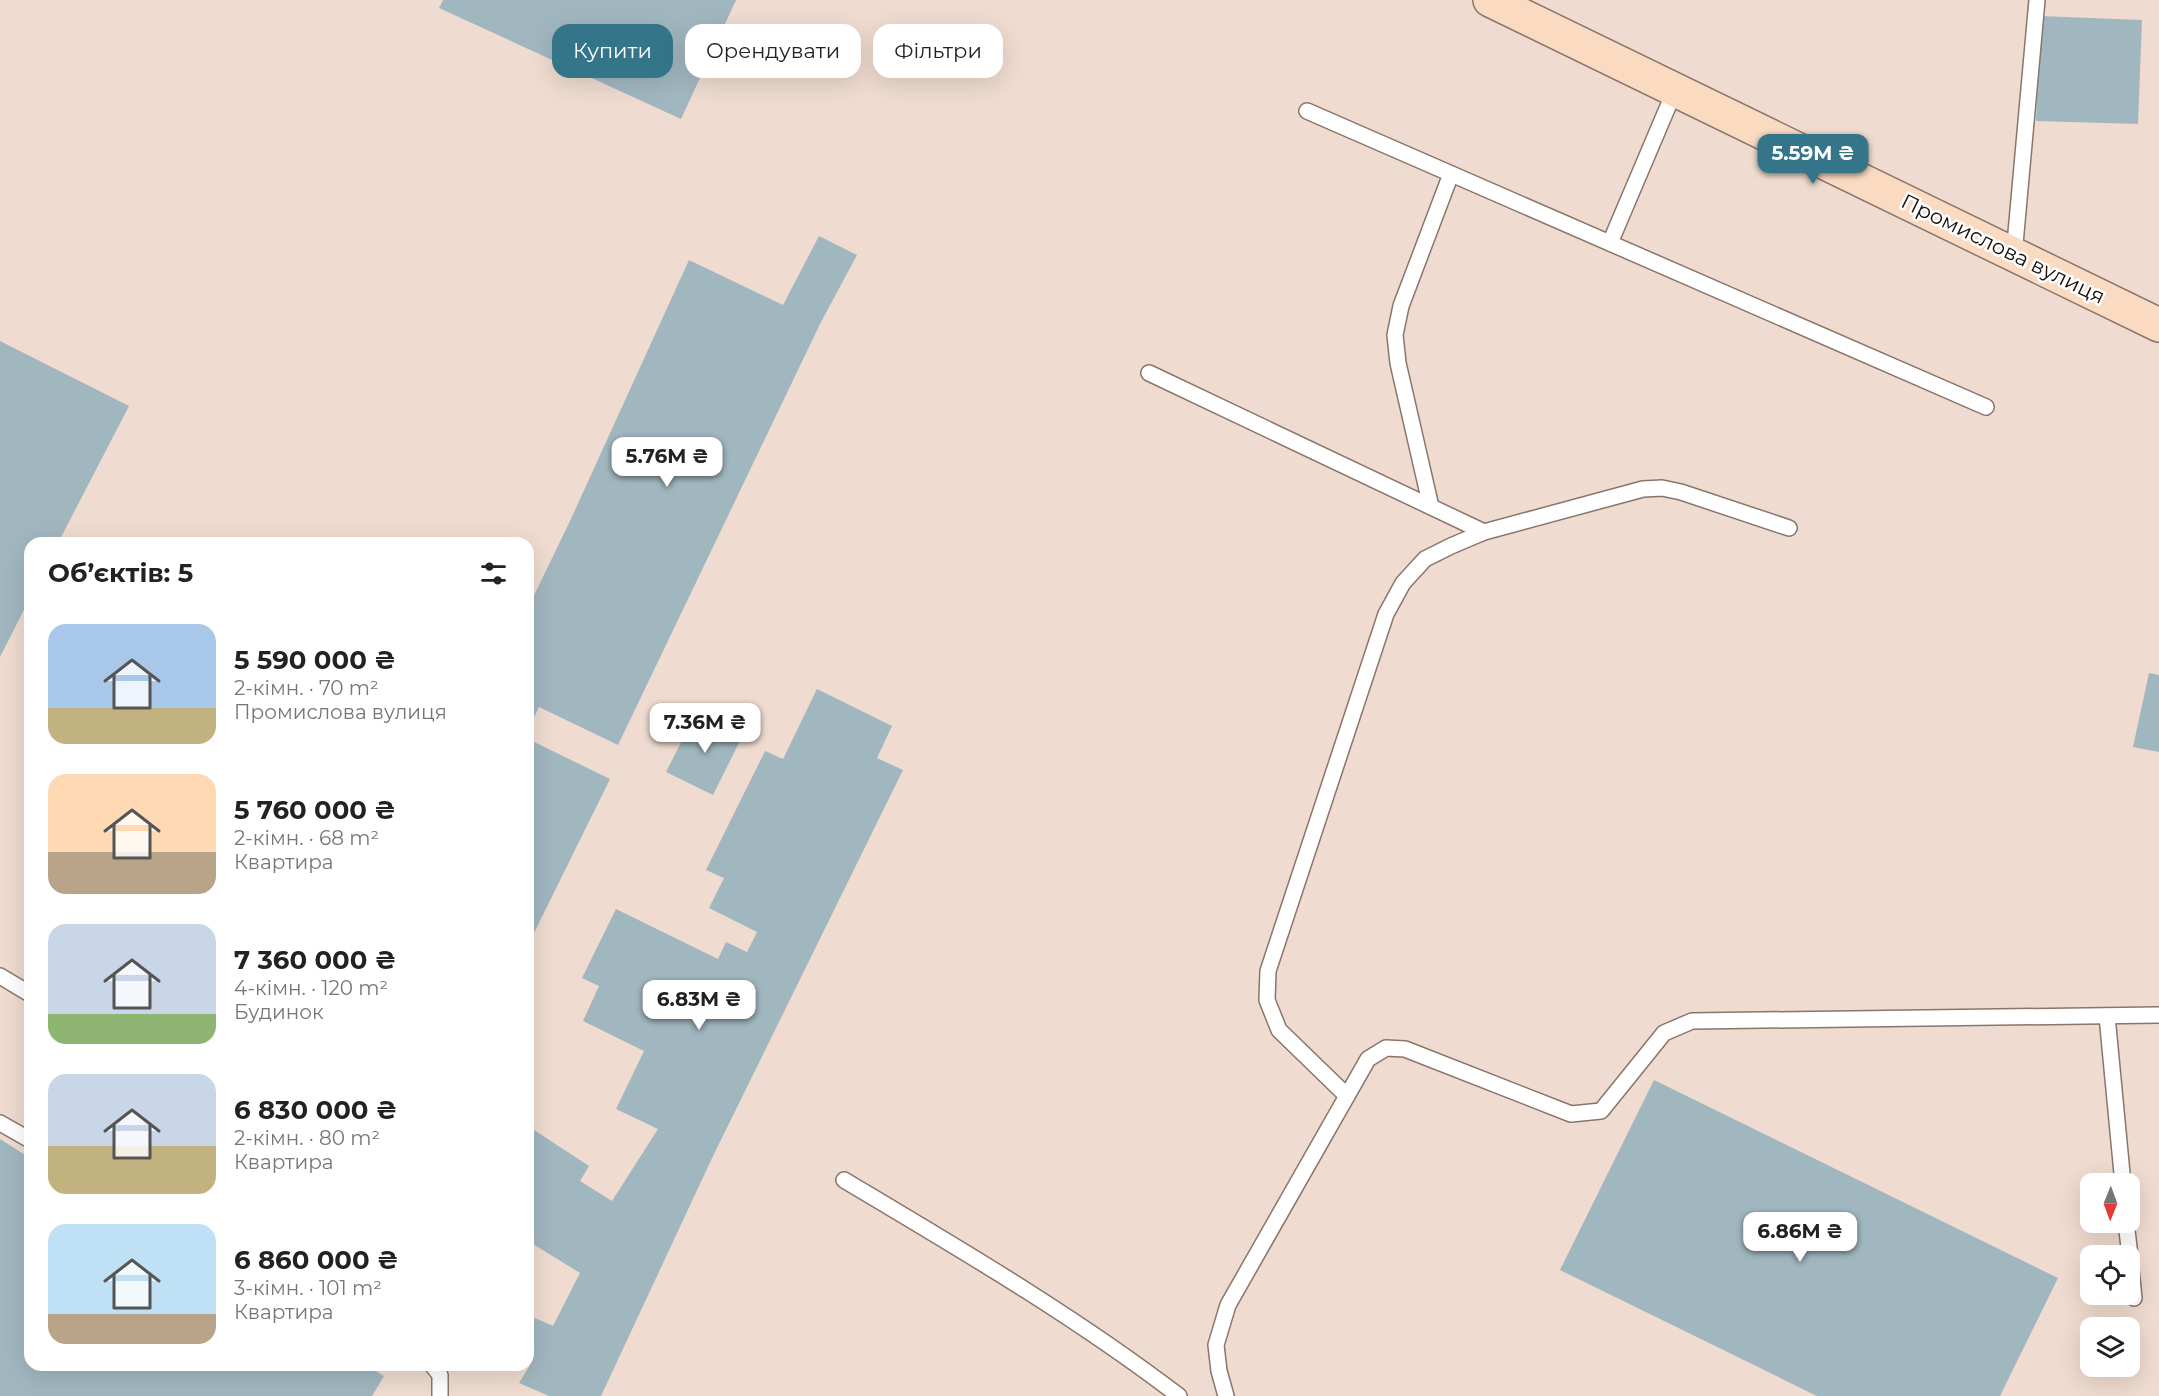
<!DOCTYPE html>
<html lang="uk">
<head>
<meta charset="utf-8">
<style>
	body { margin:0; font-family:Montserrat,sans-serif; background:#f6f6f6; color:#222; height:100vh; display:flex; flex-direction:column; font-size:22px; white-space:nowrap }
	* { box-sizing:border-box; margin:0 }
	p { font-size:20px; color:#767676 }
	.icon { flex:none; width:33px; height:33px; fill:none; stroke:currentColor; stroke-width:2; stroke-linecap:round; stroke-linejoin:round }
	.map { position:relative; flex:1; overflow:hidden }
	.drawer { position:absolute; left:24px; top:537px; width:510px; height:834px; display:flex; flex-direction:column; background:#fff; border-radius:18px; box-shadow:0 6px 24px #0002 }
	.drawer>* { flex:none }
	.guide { position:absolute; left:552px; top:24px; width:570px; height:54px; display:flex; gap:12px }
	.needle { width:39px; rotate:181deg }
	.tools { position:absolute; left:2080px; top:1173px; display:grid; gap:12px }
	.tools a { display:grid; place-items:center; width:60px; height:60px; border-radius:12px; background:#fff; box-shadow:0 6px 24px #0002; font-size:30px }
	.price { position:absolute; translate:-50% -51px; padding:0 14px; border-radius:12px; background:#fff; color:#222; font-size:20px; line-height:39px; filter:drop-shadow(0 2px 3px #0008) }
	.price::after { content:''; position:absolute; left:50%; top:36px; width:18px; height:14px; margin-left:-9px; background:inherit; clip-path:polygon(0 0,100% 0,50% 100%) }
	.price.active { background:#357589; color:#fff }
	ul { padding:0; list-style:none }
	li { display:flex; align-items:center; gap:18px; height:150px; padding:0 24px }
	li span { display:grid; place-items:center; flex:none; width:168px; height:120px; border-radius:18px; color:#555 }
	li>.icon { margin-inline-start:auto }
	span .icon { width:72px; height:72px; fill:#fffc; stroke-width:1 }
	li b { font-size:26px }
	h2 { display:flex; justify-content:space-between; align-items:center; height:72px; padding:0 24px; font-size:26px }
	.pill { padding:0 21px; border-radius:18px; background:#fff; box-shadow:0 6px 24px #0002; font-size:21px; line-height:54px }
	.pill.active { background:#357589; color:#fff }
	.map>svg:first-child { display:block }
	.building { fill:#a1b7c0 }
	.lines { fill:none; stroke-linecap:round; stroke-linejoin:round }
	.lane-casing { stroke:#88766c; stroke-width:18 }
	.secondary-casing { stroke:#88766c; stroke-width:36 }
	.lane { stroke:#fff; stroke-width:15 }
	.secondary { stroke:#fadac1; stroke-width:33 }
	.labels { text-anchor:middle; stroke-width:5; stroke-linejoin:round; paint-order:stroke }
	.street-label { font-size:21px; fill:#150f0b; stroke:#fff }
</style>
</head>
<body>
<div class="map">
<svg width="2159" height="1396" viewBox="0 0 2159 1396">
	<rect width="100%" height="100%" fill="#efdbcf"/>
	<!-- building -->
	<g class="building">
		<path d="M443,0H736L681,119L439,8Z"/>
		<path d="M2040,16L2142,20L2138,124L2036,121Z"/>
		<path d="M819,236L857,255L820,324L618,745L539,707L528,730V608L570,521L689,260L783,305Z"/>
		<path d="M0,341L129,406L58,543H30V598L0,657Z"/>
		<path d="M2149,673L2159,675V752L2133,747Z"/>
		<path d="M817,689L892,726L877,758L903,770L713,1156L601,1396H549L519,1383L530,1365L528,1363V1315L553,1326L580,1273L528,1241V1126L589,1166L580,1181L612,1201L658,1129L616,1109L644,1051L583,1021L599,986L582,978L616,909L718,959L726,942L747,952L757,932L709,908L724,878L706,870L765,751L783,759Z"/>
		<path d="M696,713L743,735L713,795L666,772Z"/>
		<path d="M528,739L610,779L532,937L528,935Z"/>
		<path d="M1654,1080L2058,1278L2000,1396H1817L1560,1270Z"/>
		<path d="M0,1139L30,1158V1365H366L384,1376L372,1396H0Z"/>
	</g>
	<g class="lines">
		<!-- lane casing -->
		<g class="lane-casing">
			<g id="lane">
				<path d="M1307,111L1986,407"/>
				<path d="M1610,243L1675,90"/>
				<path d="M2014,255L2037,0"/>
				<path d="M1149,373L1484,532"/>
				<path d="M1431,507L1398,363L1395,335L1401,306L1451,174"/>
				<path d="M0,976L30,994"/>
				<path d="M2107,1016L2123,1184"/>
				<path d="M1347,1096L1279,1030L1267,1000L1268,971L1386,614L1403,583L1425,559L1451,546L1484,532L1643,489L1662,488L1681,492L1789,528"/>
				<path d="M0,1123L30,1140"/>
				<path d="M844,1180C958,1248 1073,1315 1179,1396"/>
				<path d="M2126,1222L2130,1256"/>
				<path d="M2130,1260L2134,1298"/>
				<path d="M432,1365L440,1375V1396"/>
				<path d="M1226,1396L1219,1371L1216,1345L1228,1305L1368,1059L1386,1048L1405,1049L1571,1114L1601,1111L1664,1033L1692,1021L2159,1015"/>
			</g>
		</g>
		<!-- secondary casing -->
		<g class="secondary-casing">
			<path id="secondary" d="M1490,0L2159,325"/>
		</g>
		<!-- lane -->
		<use href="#lane" class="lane"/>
		<!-- secondary -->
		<use href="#secondary" class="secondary"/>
	</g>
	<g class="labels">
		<!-- street labels -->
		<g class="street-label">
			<text transform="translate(2003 249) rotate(26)" y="7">Промислова вулиця</text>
		</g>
	</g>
</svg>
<div class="tools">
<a><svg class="needle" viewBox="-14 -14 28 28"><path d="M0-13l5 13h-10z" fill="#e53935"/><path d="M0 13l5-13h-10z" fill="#767676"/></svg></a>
<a><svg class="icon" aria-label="locate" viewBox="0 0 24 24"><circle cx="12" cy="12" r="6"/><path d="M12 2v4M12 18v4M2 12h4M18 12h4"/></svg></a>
<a><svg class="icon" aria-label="layers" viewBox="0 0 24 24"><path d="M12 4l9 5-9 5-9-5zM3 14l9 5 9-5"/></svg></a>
</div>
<b class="price active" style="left:1813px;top:185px">5.59M ₴</b>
<b class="price" style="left:667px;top:488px">5.76M ₴</b>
<b class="price" style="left:705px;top:754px">7.36M ₴</b>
<b class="price" style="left:699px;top:1031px">6.83M ₴</b>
<b class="price" style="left:1800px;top:1263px">6.86M ₴</b>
<div class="guide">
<a class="pill active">Купити</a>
<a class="pill">Орендувати</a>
<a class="pill">Фільтри</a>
</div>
<section class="drawer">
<h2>Об’єктів: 5<svg class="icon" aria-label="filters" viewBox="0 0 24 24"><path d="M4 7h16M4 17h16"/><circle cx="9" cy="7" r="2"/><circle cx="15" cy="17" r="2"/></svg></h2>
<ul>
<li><span style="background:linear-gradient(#a9c7e8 70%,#c2b280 0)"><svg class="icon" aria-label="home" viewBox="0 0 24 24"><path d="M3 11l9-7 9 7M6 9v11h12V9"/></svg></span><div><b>5 590 000 ₴</b><p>2-кімн. · 70 m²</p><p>Промислова вулиця</p></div></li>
<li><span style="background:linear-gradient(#ffd9b3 65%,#b9a48a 0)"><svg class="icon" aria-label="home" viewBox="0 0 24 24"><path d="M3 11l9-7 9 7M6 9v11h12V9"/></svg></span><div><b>5 760 000 ₴</b><p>2-кімн. · 68 m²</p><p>Квартира</p></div></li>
<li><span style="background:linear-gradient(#c9d6e8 75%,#8fb573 0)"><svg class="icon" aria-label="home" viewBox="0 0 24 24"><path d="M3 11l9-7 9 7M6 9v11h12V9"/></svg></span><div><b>7 360 000 ₴</b><p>4-кімн. · 120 m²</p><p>Будинок</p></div></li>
<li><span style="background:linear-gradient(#c9d6e8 60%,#c2b280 0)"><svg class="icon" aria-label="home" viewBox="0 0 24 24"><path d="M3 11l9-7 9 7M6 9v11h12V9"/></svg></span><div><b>6 830 000 ₴</b><p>2-кімн. · 80 m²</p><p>Квартира</p></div></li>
<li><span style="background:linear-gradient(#bfe0f5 75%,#b9a48a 0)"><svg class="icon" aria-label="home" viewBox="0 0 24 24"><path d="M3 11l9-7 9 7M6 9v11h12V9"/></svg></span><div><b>6 860 000 ₴</b><p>3-кімн. · 101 m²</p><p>Квартира</p></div></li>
</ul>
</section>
</div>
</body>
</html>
